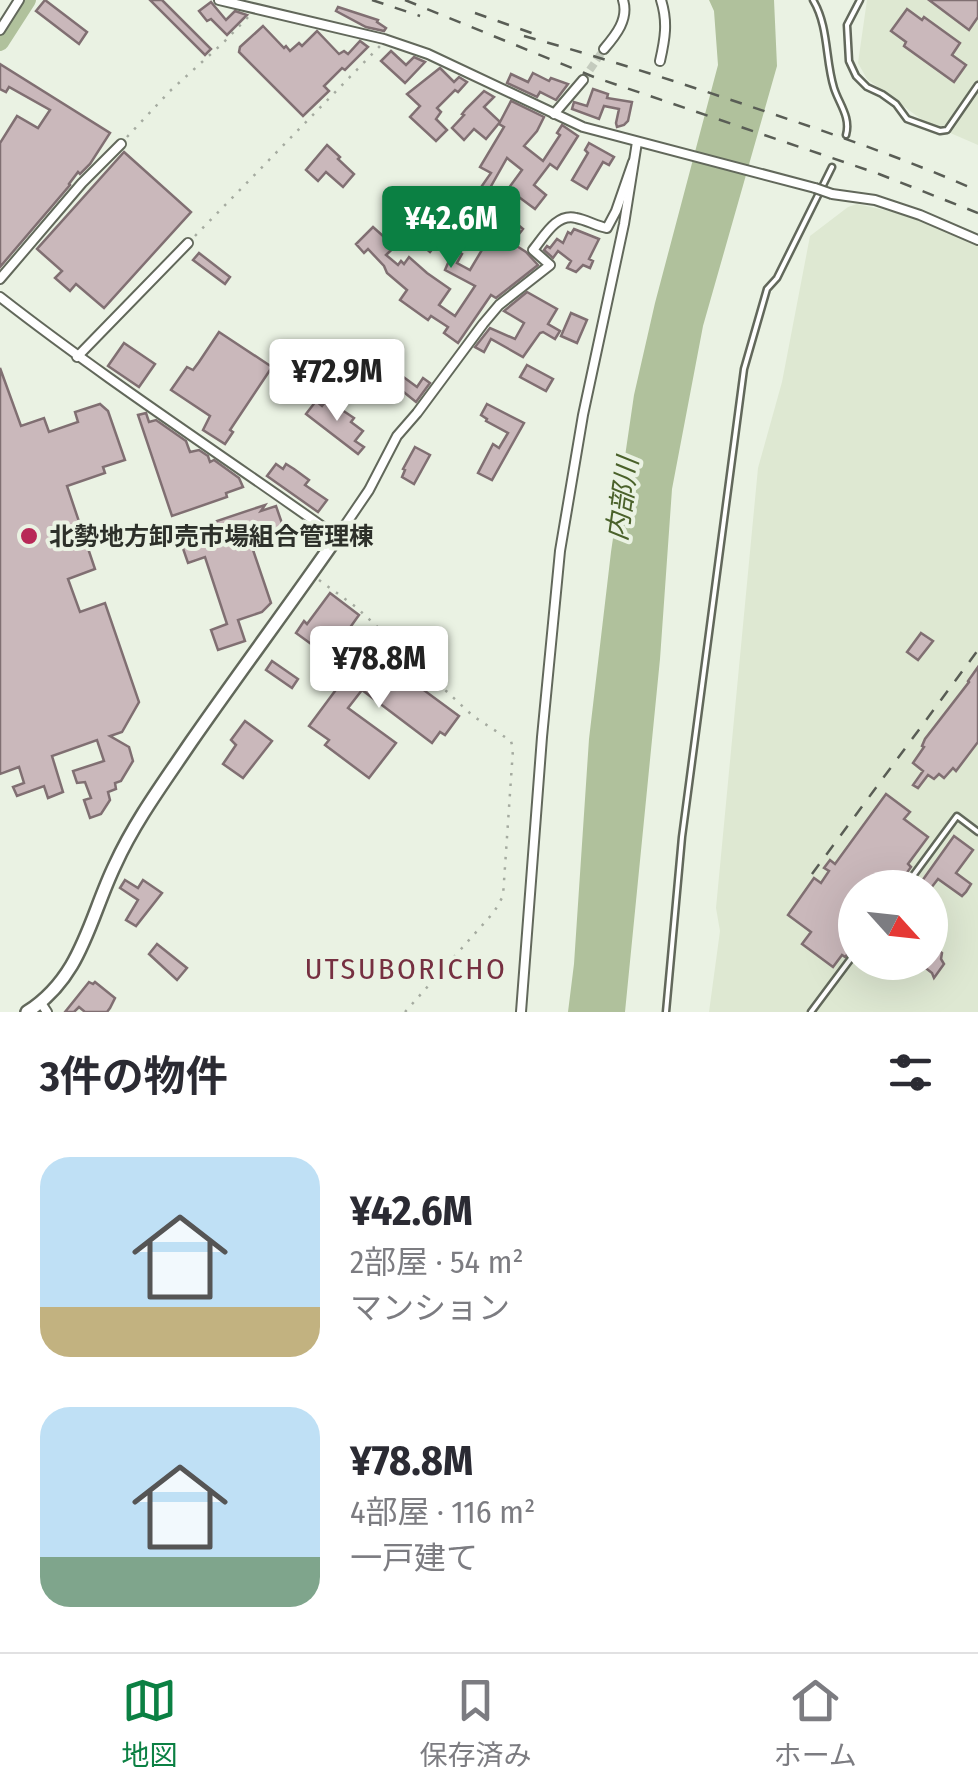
<!DOCTYPE html>
<html lang="ja">
<head>
<meta charset="utf-8">
<style>
	body { margin:0; font-family:"Fira Sans Condensed","Noto Sans JP",sans-serif; background:#f2f2f3; color:#2b2b33; height:100vh; display:flex; flex-direction:column; font-size:38px; white-space:nowrap }
	* { box-sizing:border-box; margin:0 }
	p { font-size:32px; color:#7c7c81 }
	.icon { flex:none; width:55px; height:55px; fill:none; stroke:currentColor; stroke-width:2; stroke-linecap:round; stroke-linejoin:round }
	.map { position:relative; height:1012px; overflow:hidden }
	.sheet { display:flex; flex-direction:column; background:#fff; flex:1 }
	.sheet>* { flex:none }
	.needle { width:65px; rotate:117deg }
	.fabs { position:absolute; left:838px; top:870px; display:grid; gap:20px }
	.fabs a { display:grid; place-items:center; width:110px; height:110px; border-radius:50%; background:#fff; box-shadow:0 10px 40px #0002; font-size:50px }
	.price { position:absolute; translate:-50% -85px; padding:0 22px; border-radius:10px; background:#fff; color:#222; font-size:32px; line-height:65px; filter:drop-shadow(0 2px 5px #0008) }
	.price::after { content:''; position:absolute; left:50%; top:60px; width:30px; height:22px; margin-left:-15px; background:inherit; clip-path:polygon(0 0,100% 0,50% 100%) }
	.price.active { background:#0b8043; color:#fff }
	ul { padding:0; list-style:none }
	li { display:flex; align-items:center; gap:30px; height:250px; padding:0 40px }
	li span { display:grid; place-items:center; flex:none; width:280px; height:200px; border-radius:30px; color:#555 }
	li>.icon { margin-inline-start:auto }
	span .icon { width:120px; height:120px; fill:#fffc; stroke-width:1 }
	li b { font-size:42px }
	h2 { display:flex; justify-content:space-between; align-items:center; height:120px; padding:0 40px; font-size:42px }
	.tab-bar { display:flex; justify-content:space-around; align-items:center; height:140px; border-top:2px solid #e1e1e2; background:#fff; font-size:28px; color:#7c7c81 }
	.tab-bar a { display:grid; justify-items:center; gap:5px }
	.tab-bar .active { color:#0b8043 }
	.map>svg:first-child { display:block }
	.built { fill:#dee8d2; fill-rule:evenodd }
	.water { fill:#b0c19c }
	.lines { fill:none; stroke-linecap:round; stroke-linejoin:round }
	.river { stroke:#b0c19c; stroke-width:18 }
	.building { fill:#cab8bb; stroke:#806f72; stroke-width:2.5 }
	.street-tunnel { stroke:#c4cbbe; stroke-width:8; stroke-dasharray:8 4; stroke-linecap:butt }
	.lane-casing { stroke:#62685b; stroke-width:9 }
	.street-casing { stroke:#62685b; stroke-width:12 }
	.secondary-casing { stroke:#62685b; stroke-width:16 }
	.path { stroke:#a5aba0; stroke-width:2.5; stroke-dasharray:2.5 8; stroke-linecap:butt }
	.lane { stroke:#fff; stroke-width:4 }
	.street { stroke:#fff; stroke-width:8 }
	.secondary { stroke:#fff; stroke-width:11 }
	.rail { stroke:#595d55; stroke-width:2.5; stroke-dasharray:12 12; stroke-linecap:butt }
	.street-bridge-casing { stroke:#62685b; stroke-width:12; stroke-linecap:butt }
	.street-bridge { stroke:#fff; stroke-width:8 }
	.poi-dot { fill:#b82957; stroke:#eaf2e3; stroke-width:4 }
	.labels { text-anchor:middle; stroke-width:8; stroke-linejoin:round; paint-order:stroke }
	.poi-label { font-size:25px; font-weight:bold; fill:#2d302a; stroke:#eaf2e3; text-anchor:start }
	.water-label { font-size:28px; font-style:italic; fill:#4a612a; stroke:#eaf2e3 }
	.quarter-label { font-size:30px; letter-spacing:2.5px; fill:#763041; stroke:#eaf2e3 }
</style>
</head>
<body>
<div class="map">
<svg width="978" height="1012" viewBox="0 0 978 1012">
	<rect width="100%" height="100%" fill="#eaf2e3"/>
	<!-- built -->
	<g class="built">
		<path d="M867,0H978V145L925,122L867,79L858,63Z"/>
		<path d="M857,204L908,215L978,246V1012H709L720,931L716,908L758,468L782,382L810,236L848,207ZM855,888H930V962H855Z"/>
	</g>
	<!-- water -->
	<path class="water" d="M709,0H774L777,66L703,326L672,489L660,659L625,1012H568L574,964L589,739L611,552L634,395L655,303L718,65L714,11Z"/>
	<g class="lines">
		<!-- river -->
		<path class="river" d="M0,42L27,0"/>
	</g>
	<!-- building -->
	<g class="building">
		<path d="M45,0L87,32L79,44L36,11Z"/>
		<path d="M150,0H162L211,49L205,55Z"/>
		<path d="M929,0H978V17L969,30Z"/>
		<path d="M211,2L226,20L235,11L247,15L227,35L211,19L207,21L199,11Z"/>
		<path d="M338,7L378,20L377,22L386,28L384,31L366,27L336,11Z"/>
		<path d="M907,9L922,20L924,17L960,43L952,55L966,65L954,82L904,46L906,42L891,31Z"/>
		<path d="M263,26L284,48L286,46L290,51L299,43L302,46L317,31L339,54L344,51L348,54L360,41L368,47L345,70L342,68L324,86L329,91L303,116L239,52L240,47Z"/>
		<path d="M391,51L406,65L414,57L425,62L405,83L381,61Z"/>
		<path d="M0,64L110,133L90,164L80,174L78,172L69,184L70,185L0,267V143L17,116L38,128L50,110L9,87L6,92L0,89Z"/>
		<path d="M440,68L454,82L459,77L467,82L458,92L455,90L437,108L441,112L436,119L447,130L436,141L410,117L420,106L407,94Z"/>
		<path d="M533,73L549,81L551,78L568,84L556,100L540,92L537,97L507,83L511,74L528,82Z"/>
		<path d="M593,89L608,94L607,98L632,102L628,121L624,125L617,127L616,123L619,109L604,106L599,119L572,109L574,102L587,106Z"/>
		<path d="M484,91L494,97L484,107L500,122L511,101L544,117L537,131L524,146L543,161L560,135L557,133L562,125L578,136L557,169L550,164L534,185L546,195L535,209L508,189L522,170L507,158L490,188L493,190L481,208L470,203L491,173L480,167L504,127L499,124L500,122L486,139L474,129L464,140L452,128L464,115L462,114L466,109Z"/>
		<path d="M589,143L614,157L609,165L603,162L587,189L572,180L588,153L585,150Z"/>
		<path d="M327,145L340,157L338,159L354,174L343,187L326,172L318,181L306,170Z"/>
		<path d="M124,152L191,212L104,308L76,284L70,291L55,278L62,271L37,249Z"/>
		<path d="M417,200L430,213L386,255L398,265L401,261L404,264L409,257L427,273L450,289L439,305L455,316L475,286L445,270L454,249L462,254L457,263L470,270L495,228L500,231L510,218L523,229L512,243L526,252L538,265L496,298L491,295L458,343L444,333L448,327L431,316L428,320L400,300L407,290L387,273L384,266L368,249L364,253L356,244L373,227L383,236L398,220L396,218L404,209L406,211Z"/>
		<path d="M453,207L459,212L453,219L455,221L430,252L423,246L429,238L424,234L443,211L447,214Z"/>
		<path d="M574,229L599,239L589,259L593,261L590,268L583,265L576,272L567,268L571,261L558,251L553,258L544,250L547,246L550,248L557,239L563,243L568,232L571,234Z"/>
		<path d="M199,253L230,277L225,284L193,260Z"/>
		<path d="M527,292L557,309L548,324L560,331L555,339L543,332L540,333L523,357L491,339L484,352L475,347L490,328L515,339L524,323L504,311Z"/>
		<path d="M571,313L587,320L577,343L561,336Z"/>
		<path d="M219,332L272,367L230,430L233,432L225,444L203,430L210,416L171,390L187,367L193,370L199,362Z"/>
		<path d="M124,343L155,364L139,387L108,366Z"/>
		<path d="M527,365L553,379L546,391L520,377Z"/>
		<path d="M0,368L21,426L44,418L49,432L78,422L75,412L100,404L108,411L125,460L103,467L105,473L67,486L95,569L68,579L80,612L105,603L139,702L122,732L110,736L129,747L133,761L121,781L115,783L116,789L108,792L110,800L101,814L90,818L84,800L91,798L85,782L77,783L73,771L104,761L97,740L52,756L63,792L48,798L44,786L17,796L13,787L24,783L19,767L0,774Z"/>
		<path d="M402,376L417,387L423,378L430,383L416,402L395,385Z"/>
		<path d="M316,401L322,406L325,402L331,407L333,404L354,418L351,422L363,431L355,441L364,447L358,454L306,414Z"/>
		<path d="M487,404L524,423L492,480L478,473L493,444L499,448L508,433L486,421L487,419L481,415Z"/>
		<path d="M146,413L149,422L156,420L186,441L190,452L199,450L208,456L210,462L214,460L239,478L243,487L226,493L227,497L172,516L138,415Z"/>
		<path d="M415,447L430,455L414,484L402,477L405,470L403,469Z"/>
		<path d="M276,464L283,469L286,464L294,469L309,480L305,485L327,500L318,512L267,476Z"/>
		<path d="M265,505L261,511L276,506L285,532L251,544L271,603L262,612L238,620L245,641L218,650L211,630L227,624L205,557L188,563L178,534Z"/>
		<path d="M330,593L359,615L329,657L296,633L304,621L307,624Z"/>
		<path d="M921,633L933,641L918,660L907,652Z"/>
		<path d="M393,647L403,657L396,664L421,682L425,678L432,685L425,691L459,716L445,735L440,732L432,743L362,690L348,708L396,743L369,778L325,745L329,740L309,726L367,648L381,658Z"/>
		<path d="M272,661L298,679L292,688L266,670Z"/>
		<path d="M978,667V742L956,771L953,768L944,778L939,774L934,779L928,775L918,788L913,785L923,771L913,763L924,747L922,746L925,739L969,682L968,681Z"/>
		<path d="M245,721L272,741L243,778L223,764L236,745L231,740Z"/>
		<path d="M886,794L910,812L904,819L928,837L908,864L911,867L896,888H855V947L845,957L842,955L833,967L802,944L811,932L788,915L814,878L821,883L829,871L824,868L830,860L835,864Z"/>
		<path d="M954,836L973,850L956,873L971,884L966,892L962,896L938,879L931,888H917Z"/>
		<path d="M125,880L138,888L143,880L162,893L136,926L126,920L138,900L120,888Z"/>
		<path d="M157,944L187,968L177,980L149,954Z"/>
		<path d="M937,949L942,953L941,959L944,964L934,978L932,973L918,962H930V953Z"/>
		<path d="M89,982L93,984L95,982L115,998L110,1008L107,1012H85L79,1007L74,1012H65Z"/>
	</g>
	<g class="lines">
		<!-- street-tunnel -->
		<path class="street-tunnel" d="M583,80L604,49"/>
		<!-- lane casing -->
		<g class="lane-casing">
			<g id="lane">
				<path d="M813,0C829,27 825,59 834,88C839,104 851,117 846,135"/>
				<path d="M860,0L847,25L849,61L856,76L867,87L882,94L896,104L907,119L940,131L947,130L978,85"/>
				<path d="M904,888L957,816L978,832"/>
				<path d="M666,1012L682,837L744,369L767,289L777,278L832,167"/>
				<path d="M811,1012L855,953"/>
			</g>
		</g>
		<!-- street casing -->
		<g class="street-casing">
			<g id="street">
				<path d="M219,0L384,39L428,54L583,127L815,188"/>
				<path d="M0,30L19,0"/>
				<path d="M604,49C616,35 629,19 623,0"/>
				<path d="M660,61C665,39 668,22 661,0"/>
				<path d="M554,114L583,80"/>
				<path d="M832,194L875,200L920,215L978,240"/>
				<path d="M0,279L82,183L121,144"/>
				<path d="M0,297C109,382 225,457 337,537L369,490L397,436L417,413L483,324L499,305L550,265L533,250C544,237 556,213 576,218C587,220 596,226 607,228L616,211L633,162"/>
				<path d="M77,357L188,243"/>
				<path d="M41,1003L47,1012"/>
				<path d="M521,1012L542,737L560,551L583,415L624,224L637,142"/>
			</g>
		</g>
		<!-- secondary casing -->
		<g class="secondary-casing">
			<path id="secondary" d="M27,1012C82,977 89,919 115,865C135,821 164,782 191,742C239,673 289,606 337,537"/>
		</g>
		<!-- path -->
		<g class="path">
			<path d="M127,137L170,91L223,43L249,16"/>
			<path d="M195,236L381,45"/>
			<path d="M319,580L356,607L473,716L511,741L513,749L503,896L494,912L405,1012"/>
		</g>
		<!-- lane -->
		<use href="#lane" class="lane"/>
		<!-- street -->
		<use href="#street" class="street"/>
		<!-- secondary -->
		<use href="#secondary" class="secondary"/>
		<!-- rail -->
		<g class="rail">
			<path d="M372,0L420,16"/>
			<path d="M405,0L594,77L879,174L978,213"/>
			<path d="M475,13L540,36"/>
			<path d="M524,36C600,57 675,81 749,106C827,132 904,158 978,191"/>
			<path d="M812,874L978,650"/>
		</g>
		<!-- street-bridge casing -->
		<g class="street-bridge-casing">
			<path id="street-bridge" d="M815,188L832,194"/>
		</g>
		<!-- street-bridge -->
		<use href="#street-bridge" class="street-bridge"/>
	</g>
	<!-- markers -->
	<circle class="poi-dot" cx="29" cy="536" r="10"/>
	<g class="labels">
		<!-- poi labels -->
		<g class="poi-label">
			<text x="49" y="545">北勢地方卸売市場組合管理棟</text>
		</g>
		<!-- water labels -->
		<g class="water-label">
			<text transform="translate(622 499) rotate(-82)" y="10">内部川</text>
		</g>
		<!-- quarter labels -->
		<g class="quarter-label">
			<text x="406" y="979">UTSUBORICHO</text>
		</g>
	</g>
</svg>
<div class="fabs">
<a><svg class="needle" viewBox="-14 -14 28 28"><path d="M0-13l5 13h-10z" fill="#e53935"/><path d="M0 13l5-13h-10z" fill="#7c7c81"/></svg></a>
</div>
<b class="price active" style="left:451px;top:271px">¥42.6M</b>
<b class="price" style="left:337px;top:424px">¥72.9M</b>
<b class="price" style="left:379px;top:711px">¥78.8M</b>
</div>
<section class="sheet">
<h2>3件の物件<svg class="icon" aria-label="filters" viewBox="0 0 24 24"><path d="M4 7h16M4 17h16"/><circle cx="9" cy="7" r="2"/><circle cx="15" cy="17" r="2"/></svg></h2>
<ul>
<li><span style="background:linear-gradient(#bfe0f5 75%,#c2b280 0)"><svg class="icon" aria-label="home" viewBox="0 0 24 24"><path d="M3 11l9-7 9 7M6 9v11h12V9"/></svg></span><div><b>¥42.6M</b><p>2部屋 · 54 m²</p><p>マンション</p></div></li>
<li><span style="background:linear-gradient(#bfe0f5 75%,#7fa58c 0)"><svg class="icon" aria-label="home" viewBox="0 0 24 24"><path d="M3 11l9-7 9 7M6 9v11h12V9"/></svg></span><div><b>¥78.8M</b><p>4部屋 · 116 m²</p><p>一戸建て</p></div></li>
</ul>
</section>
<nav class="tab-bar">
<a class="active"><svg class="icon" aria-label="map" viewBox="0 0 24 24"><path d="M3 6l6-2 6 2 6-2v14l-6 2-6-2-6 2zM9 4v14M15 6v14"/></svg>地図</a>
<a><svg class="icon" aria-label="saved" viewBox="0 0 24 24"><path d="M7 4h10v16l-5-4-5 4z"/></svg>保存済み</a>
<a><svg class="icon" aria-label="home" viewBox="0 0 24 24"><path d="M3 11l9-7 9 7M6 9v11h12V9"/></svg>ホーム</a>
</nav>
</body>
</html>
